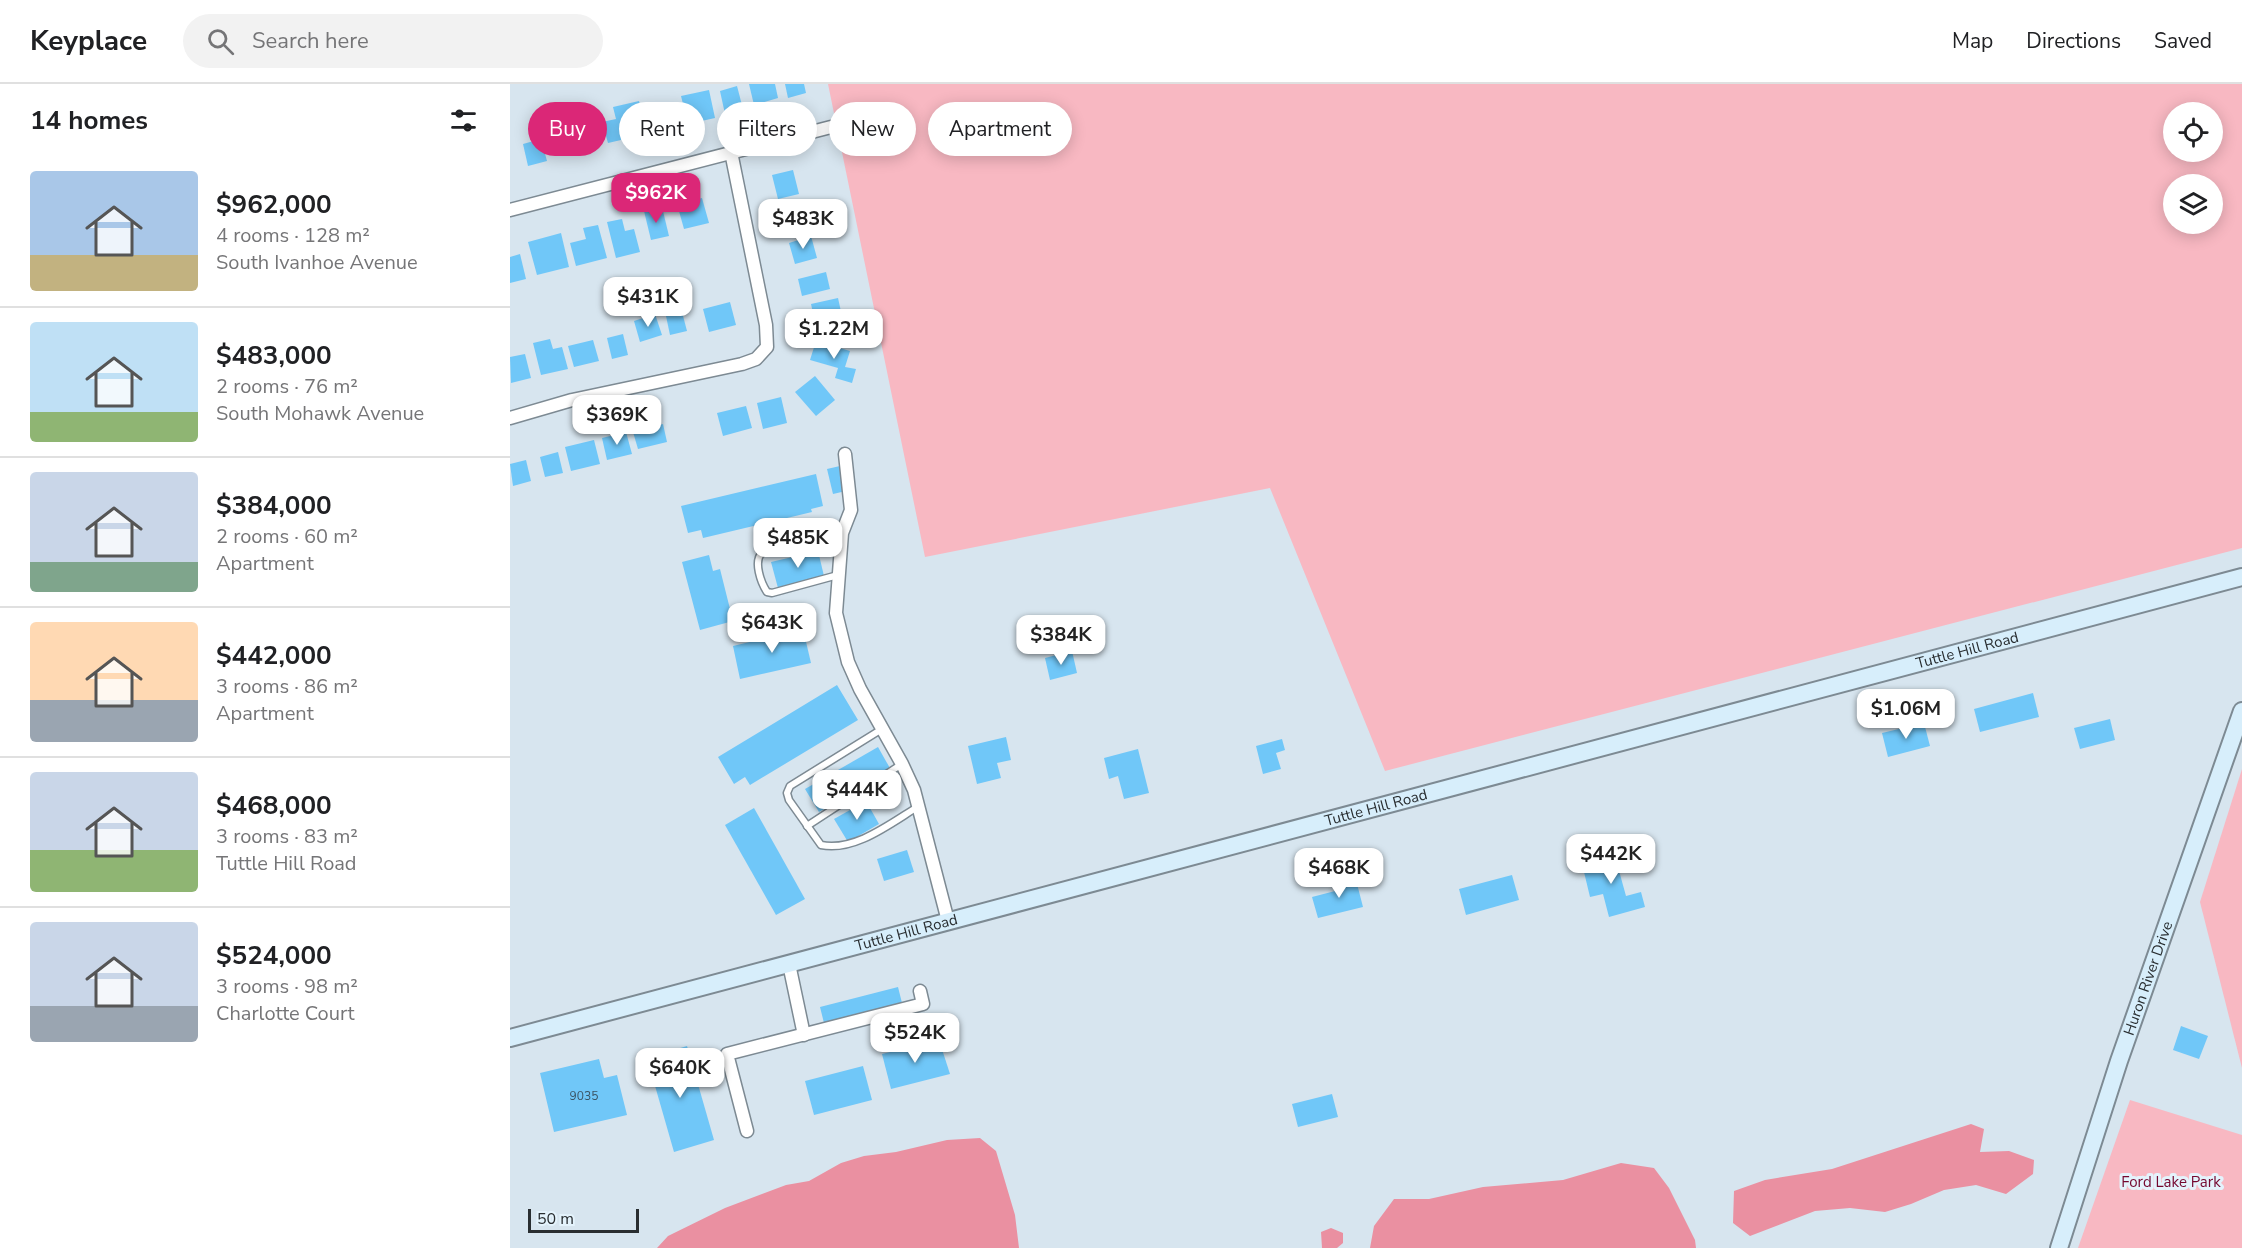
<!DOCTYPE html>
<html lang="en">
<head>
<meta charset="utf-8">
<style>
	body { margin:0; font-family:"Nunito Sans",sans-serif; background:#f2f2f2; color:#202124; height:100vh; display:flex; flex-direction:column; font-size:22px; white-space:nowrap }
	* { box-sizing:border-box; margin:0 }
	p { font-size:20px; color:#757577 }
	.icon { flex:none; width:33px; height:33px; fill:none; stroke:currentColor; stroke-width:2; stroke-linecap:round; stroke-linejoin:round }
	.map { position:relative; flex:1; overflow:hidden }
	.sheet { display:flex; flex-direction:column; background:#fff; width:510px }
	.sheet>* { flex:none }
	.guide { position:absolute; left:18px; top:18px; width:570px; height:54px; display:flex; gap:12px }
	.fabs { position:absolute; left:1653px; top:18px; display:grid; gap:12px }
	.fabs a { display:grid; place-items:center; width:60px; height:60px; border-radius:50%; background:#fff; box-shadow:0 3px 15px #0003; font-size:30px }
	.scale { position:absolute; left:18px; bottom:15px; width:111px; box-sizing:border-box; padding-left:6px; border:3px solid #292e31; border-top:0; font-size:16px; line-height:21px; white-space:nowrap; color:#292e31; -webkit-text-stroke:4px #e4f3fc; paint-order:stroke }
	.price { position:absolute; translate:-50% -51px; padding:0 14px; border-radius:12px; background:#fff; color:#222; font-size:20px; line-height:39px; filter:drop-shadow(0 2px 3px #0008) }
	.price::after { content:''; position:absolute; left:50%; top:36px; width:18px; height:14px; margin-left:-9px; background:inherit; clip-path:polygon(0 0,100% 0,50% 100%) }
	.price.current { background:#db2777; color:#fff }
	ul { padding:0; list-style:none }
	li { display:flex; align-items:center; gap:18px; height:150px; padding:0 30px }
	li+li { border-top:2px solid #e0e0e0 }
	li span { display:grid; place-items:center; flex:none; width:168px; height:120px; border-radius:6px; color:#555 }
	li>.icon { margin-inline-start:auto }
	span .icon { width:72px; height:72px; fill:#fffc; stroke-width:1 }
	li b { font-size:26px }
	h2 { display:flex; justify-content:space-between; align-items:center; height:72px; padding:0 30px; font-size:26px }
	.chip { padding:0 21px; border-radius:27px; background:#fff; box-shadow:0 3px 15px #0003; font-size:21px; line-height:54px }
	.chip.current { background:#db2777; color:#fff }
	header { display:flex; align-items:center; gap:36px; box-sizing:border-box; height:84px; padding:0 30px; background:#fff; border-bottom:2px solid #e0e0e0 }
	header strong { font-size:28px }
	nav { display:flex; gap:33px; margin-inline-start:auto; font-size:21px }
	.search { width:420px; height:54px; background:#f2f2f2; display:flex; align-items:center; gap:15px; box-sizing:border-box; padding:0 21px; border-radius:33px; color:#757577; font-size:22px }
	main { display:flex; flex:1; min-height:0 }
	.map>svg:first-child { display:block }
	.green { fill:#f8b8c2; fill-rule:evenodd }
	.water { fill:#ea90a1 }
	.building { fill:#70c7f8 }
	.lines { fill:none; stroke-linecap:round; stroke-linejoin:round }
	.service-casing { stroke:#7d8a93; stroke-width:9 }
	.minor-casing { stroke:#7d8a93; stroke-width:15 }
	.secondary-casing { stroke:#7d8a93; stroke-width:20 }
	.service { stroke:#fff; stroke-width:6 }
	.minor { stroke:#fff; stroke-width:12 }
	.secondary { stroke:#d7eefb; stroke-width:16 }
	.labels { text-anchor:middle; stroke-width:6; stroke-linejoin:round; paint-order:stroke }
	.number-label { font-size:12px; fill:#3b5463 }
	.street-label { font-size:15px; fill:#292e31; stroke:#e4f3fc }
	.park-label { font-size:15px; fill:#74072f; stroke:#e4f3fc }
</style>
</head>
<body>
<header>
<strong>Keyplace</strong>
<div class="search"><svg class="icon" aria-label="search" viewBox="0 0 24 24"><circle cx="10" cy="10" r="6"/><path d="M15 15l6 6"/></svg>Search here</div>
<nav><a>Map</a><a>Directions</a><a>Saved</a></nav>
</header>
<main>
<section class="sheet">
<h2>14 homes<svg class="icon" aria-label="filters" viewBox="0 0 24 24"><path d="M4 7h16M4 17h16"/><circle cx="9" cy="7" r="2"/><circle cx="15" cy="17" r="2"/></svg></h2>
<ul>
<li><span style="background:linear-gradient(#a9c7e8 70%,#c2b280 0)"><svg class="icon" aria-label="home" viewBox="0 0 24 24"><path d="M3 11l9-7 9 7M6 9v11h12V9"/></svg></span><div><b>$962,000</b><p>4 rooms · 128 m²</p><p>South Ivanhoe Avenue</p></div></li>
<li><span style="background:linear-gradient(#bfe0f5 75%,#8fb573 0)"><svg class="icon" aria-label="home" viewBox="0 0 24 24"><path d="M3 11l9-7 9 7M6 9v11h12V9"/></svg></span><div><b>$483,000</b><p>2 rooms · 76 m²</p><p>South Mohawk Avenue</p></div></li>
<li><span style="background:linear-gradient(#c9d6e8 75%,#7fa58c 0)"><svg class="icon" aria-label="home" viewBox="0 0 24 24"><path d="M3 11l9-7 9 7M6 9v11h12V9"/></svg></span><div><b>$384,000</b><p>2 rooms · 60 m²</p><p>Apartment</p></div></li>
<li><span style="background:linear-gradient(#ffd9b3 65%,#9aa5b1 0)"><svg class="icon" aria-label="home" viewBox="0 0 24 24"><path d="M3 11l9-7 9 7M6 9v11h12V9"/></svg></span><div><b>$442,000</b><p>3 rooms · 86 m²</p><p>Apartment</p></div></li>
<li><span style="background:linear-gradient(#c9d6e8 65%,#8fb573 0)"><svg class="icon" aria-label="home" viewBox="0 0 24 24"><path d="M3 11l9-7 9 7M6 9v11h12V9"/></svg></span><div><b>$468,000</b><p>3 rooms · 83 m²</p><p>Tuttle Hill Road</p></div></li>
<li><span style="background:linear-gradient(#c9d6e8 70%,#9aa5b1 0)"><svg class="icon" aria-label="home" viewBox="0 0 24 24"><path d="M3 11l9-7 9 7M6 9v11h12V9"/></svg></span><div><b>$524,000</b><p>3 rooms · 98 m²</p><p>Charlotte Court</p></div></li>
</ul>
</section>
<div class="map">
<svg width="1732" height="1164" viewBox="0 0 1732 1164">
	<rect width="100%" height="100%" fill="#d7e5ef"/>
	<!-- green -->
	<g class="green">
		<path d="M318,0H1732V464L875,687L760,404L415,473ZM1664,28H1702V68H1664ZM1664,100H1702V140H1664Z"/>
		<path d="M1732,685V984L1690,818Z"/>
		<path d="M1620,1016L1732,1051V1164H1568Z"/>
	</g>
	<!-- water -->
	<g class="water">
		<path d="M1461,1040L1474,1045L1470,1068L1499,1067L1524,1076L1523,1090L1496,1110L1466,1101L1434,1106L1401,1120L1375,1128L1340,1124L1305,1127L1240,1152L1223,1139L1224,1107L1255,1096L1322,1085Z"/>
		<path d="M470,1054L486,1067L505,1131L509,1164H147L158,1152L215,1124L276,1101L299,1097L331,1079L354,1072L386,1068L437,1056Z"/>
		<path d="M1111,1079L1144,1084L1159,1104L1185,1156L1186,1164H860L864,1142L884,1115H919L973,1103L1053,1096Z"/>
		<path d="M821,1144L833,1149V1159L827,1164H812L811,1148Z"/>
	</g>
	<!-- building -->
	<g class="building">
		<path d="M239,0H265L268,14L244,21Z"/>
		<path d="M275,0H294L296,9L278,14Z"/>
		<path d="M227,2L233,25L215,30L210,7Z"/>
		<path d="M199,6L205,34L178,40L171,12Z"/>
		<path d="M129,17L137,50L98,59L92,38L106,35L103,23Z"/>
		<path d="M161,18L167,43L150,47L144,23Z"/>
		<path d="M80,33L86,57L76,59L77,65L52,71L45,42Z"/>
		<path d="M31,55L37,77L18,82L13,60Z"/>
		<path d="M283,86L289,110L268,115L262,91Z"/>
		<path d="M192,114L199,139L174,145L167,120Z"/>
		<path d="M295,117L301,141L281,146L274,122Z"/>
		<path d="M152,123L159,152L141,156L134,127Z"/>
		<path d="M112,135L115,147L124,145L130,168L106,174L97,138Z"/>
		<path d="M88,141L97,174L66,182L60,159L76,155L73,144Z"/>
		<path d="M51,149L59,183L27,191L18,158Z"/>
		<path d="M301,152L307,174L285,180L279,159Z"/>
		<path d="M10,170L16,195L0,199V173Z"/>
		<path d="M316,188L320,205L292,212L288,195Z"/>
		<path d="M328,214L334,241L307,247L301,220Z"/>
		<path d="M220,218L226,241L199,248L193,225Z"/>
		<path d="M172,228L177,247L160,251L156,232Z"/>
		<path d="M145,230L152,251L130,258L124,237Z"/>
		<path d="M113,250L118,271L102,275L97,254Z"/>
		<path d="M40,255L43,265L52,263L58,285L31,291L23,259Z"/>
		<path d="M83,256L89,277L64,283L58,262Z"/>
		<path d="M306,257L340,267L335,283L346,285L342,299L325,294L328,284L300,276Z"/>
		<path d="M15,270L21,294L1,299L0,273Z"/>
		<path d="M305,292L325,316L306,332L285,308Z"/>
		<path d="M271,313L277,339L253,345L247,319Z"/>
		<path d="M236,322L242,344L213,352L207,329Z"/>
		<path d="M153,340L157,358L128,365L123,348Z"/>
		<path d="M116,348L122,370L97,376L92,354Z"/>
		<path d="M84,356L90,380L61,387L55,363Z"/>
		<path d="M48,368L53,389L35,393L30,373Z"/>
		<path d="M16,376L21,397L3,402L0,380Z"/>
		<path d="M330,382L336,407L323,410L317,385Z"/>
		<path d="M306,390L313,422L301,425L302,428L193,454L191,446L178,449L171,422Z"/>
		<path d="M308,467L314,492L268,504L261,478Z"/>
		<path d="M199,471L203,487L210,485L223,537L190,546L172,478Z"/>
		<path d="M293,545L301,579L230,595L223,562Z"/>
		<path d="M562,567L567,589L540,596L535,574Z"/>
		<path d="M327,601L348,636L240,701L235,693L224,700L208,673Z"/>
		<path d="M1523,609L1529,633L1470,648L1464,625Z"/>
		<path d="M1600,635L1605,656L1570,665L1564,644Z"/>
		<path d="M1414,639L1420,662L1378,673L1372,649Z"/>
		<path d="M496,653L501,676L487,679L491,694L467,700L458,662Z"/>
		<path d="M772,655L775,666L766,669L771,685L753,690L746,662Z"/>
		<path d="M368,663L381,686L309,728L295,705Z"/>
		<path d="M628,665L639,709L614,715L608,692L599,695L594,674Z"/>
		<path d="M356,717L369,740L338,758L324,735Z"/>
		<path d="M244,724L295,815L266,831L215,741Z"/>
		<path d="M1103,765L1116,812L1131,808L1135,823L1099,833L1093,810L1080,813L1074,788L1085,786L1081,771Z"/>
		<path d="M397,766L404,788L374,797L367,775Z"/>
		<path d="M1002,791L1009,816L956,831L949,805Z"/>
		<path d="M845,792L853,823L808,834L802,813L829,806L826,797Z"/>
		<path d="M388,903L392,919L314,939L310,923Z"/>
		<path d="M1671,942L1698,952L1689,975L1663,966Z"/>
		<path d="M429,956L440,990L381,1005L372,970Z"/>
		<path d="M177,962L204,1056L164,1068L137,974Z"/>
		<path d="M89,975L94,994L107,991L117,1031L44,1048L30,989Z"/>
		<path d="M353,982L362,1016L304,1031L295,997Z"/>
		<path d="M822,1010L828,1033L788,1043L782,1020Z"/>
	</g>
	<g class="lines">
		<!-- service casing -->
		<g class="service-casing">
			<g id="service">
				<path d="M328,491L262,509L257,508C251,499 243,477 252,469L332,450"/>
				<path d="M372,645L280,702L277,709L279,716L311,761C345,768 381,739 409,722"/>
				<path d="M297,742L392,680"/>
			</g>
		</g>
		<!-- minor casing -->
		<g class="minor-casing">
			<g id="minor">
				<path d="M0,126L321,43"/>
				<path d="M0,334L62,316L232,280L246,275L257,263L256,241L221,68"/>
				<path d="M335,370L341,426L332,449L326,529L338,578L350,605L392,680L404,706L438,837"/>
				<path d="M279,880L294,951"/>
				<path d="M237,1047L217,970L413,920L410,907"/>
			</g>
		</g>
		<!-- secondary casing -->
		<g class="secondary-casing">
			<g id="secondary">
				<path id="s1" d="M0,954L1732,493"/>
				<path id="s2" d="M1549,1164L1609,977L1732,627"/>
			</g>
		</g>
		<!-- service -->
		<use href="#service" class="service"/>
		<!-- minor -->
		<use href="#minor" class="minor"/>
		<!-- secondary -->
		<use href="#secondary" class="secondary"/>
	</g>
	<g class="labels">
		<!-- number labels -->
		<g class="number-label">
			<text x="74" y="1016">9035</text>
		</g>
		<!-- street labels -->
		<g class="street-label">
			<text dy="5" stroke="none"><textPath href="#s1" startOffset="1508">Tuttle Hill Road</textPath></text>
			<text dy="5" stroke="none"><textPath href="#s1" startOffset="896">Tuttle Hill Road</textPath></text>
			<text dy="5" stroke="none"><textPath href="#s1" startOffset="410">Tuttle Hill Road</textPath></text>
			<text dy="5" stroke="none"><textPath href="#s2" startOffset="284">Huron River Drive</textPath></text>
		</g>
		<!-- park labels -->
		<g class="park-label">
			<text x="1661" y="1103">Ford Lake Park</text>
		</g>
	</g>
</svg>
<div class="fabs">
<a><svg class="icon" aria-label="locate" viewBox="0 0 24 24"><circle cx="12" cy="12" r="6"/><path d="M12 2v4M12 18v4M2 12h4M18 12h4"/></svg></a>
<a><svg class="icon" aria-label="layers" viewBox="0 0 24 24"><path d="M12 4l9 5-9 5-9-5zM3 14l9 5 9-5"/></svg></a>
</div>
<div class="scale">50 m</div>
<b class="price current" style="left:146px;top:140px">$962K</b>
<b class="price" style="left:293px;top:166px">$483K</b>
<b class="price" style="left:138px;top:244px">$431K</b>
<b class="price" style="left:324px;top:276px">$1.22M</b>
<b class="price" style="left:107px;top:362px">$369K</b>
<b class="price" style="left:288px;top:485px">$485K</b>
<b class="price" style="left:262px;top:570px">$643K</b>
<b class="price" style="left:551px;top:582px">$384K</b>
<b class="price" style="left:1396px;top:656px">$1.06M</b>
<b class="price" style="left:347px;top:737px">$444K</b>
<b class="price" style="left:1101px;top:801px">$442K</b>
<b class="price" style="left:829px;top:815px">$468K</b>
<b class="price" style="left:405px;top:980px">$524K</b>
<b class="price" style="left:170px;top:1015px">$640K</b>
<div class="guide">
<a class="chip current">Buy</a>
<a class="chip">Rent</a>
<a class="chip">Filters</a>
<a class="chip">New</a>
<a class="chip">Apartment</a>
</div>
</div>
</main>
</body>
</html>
